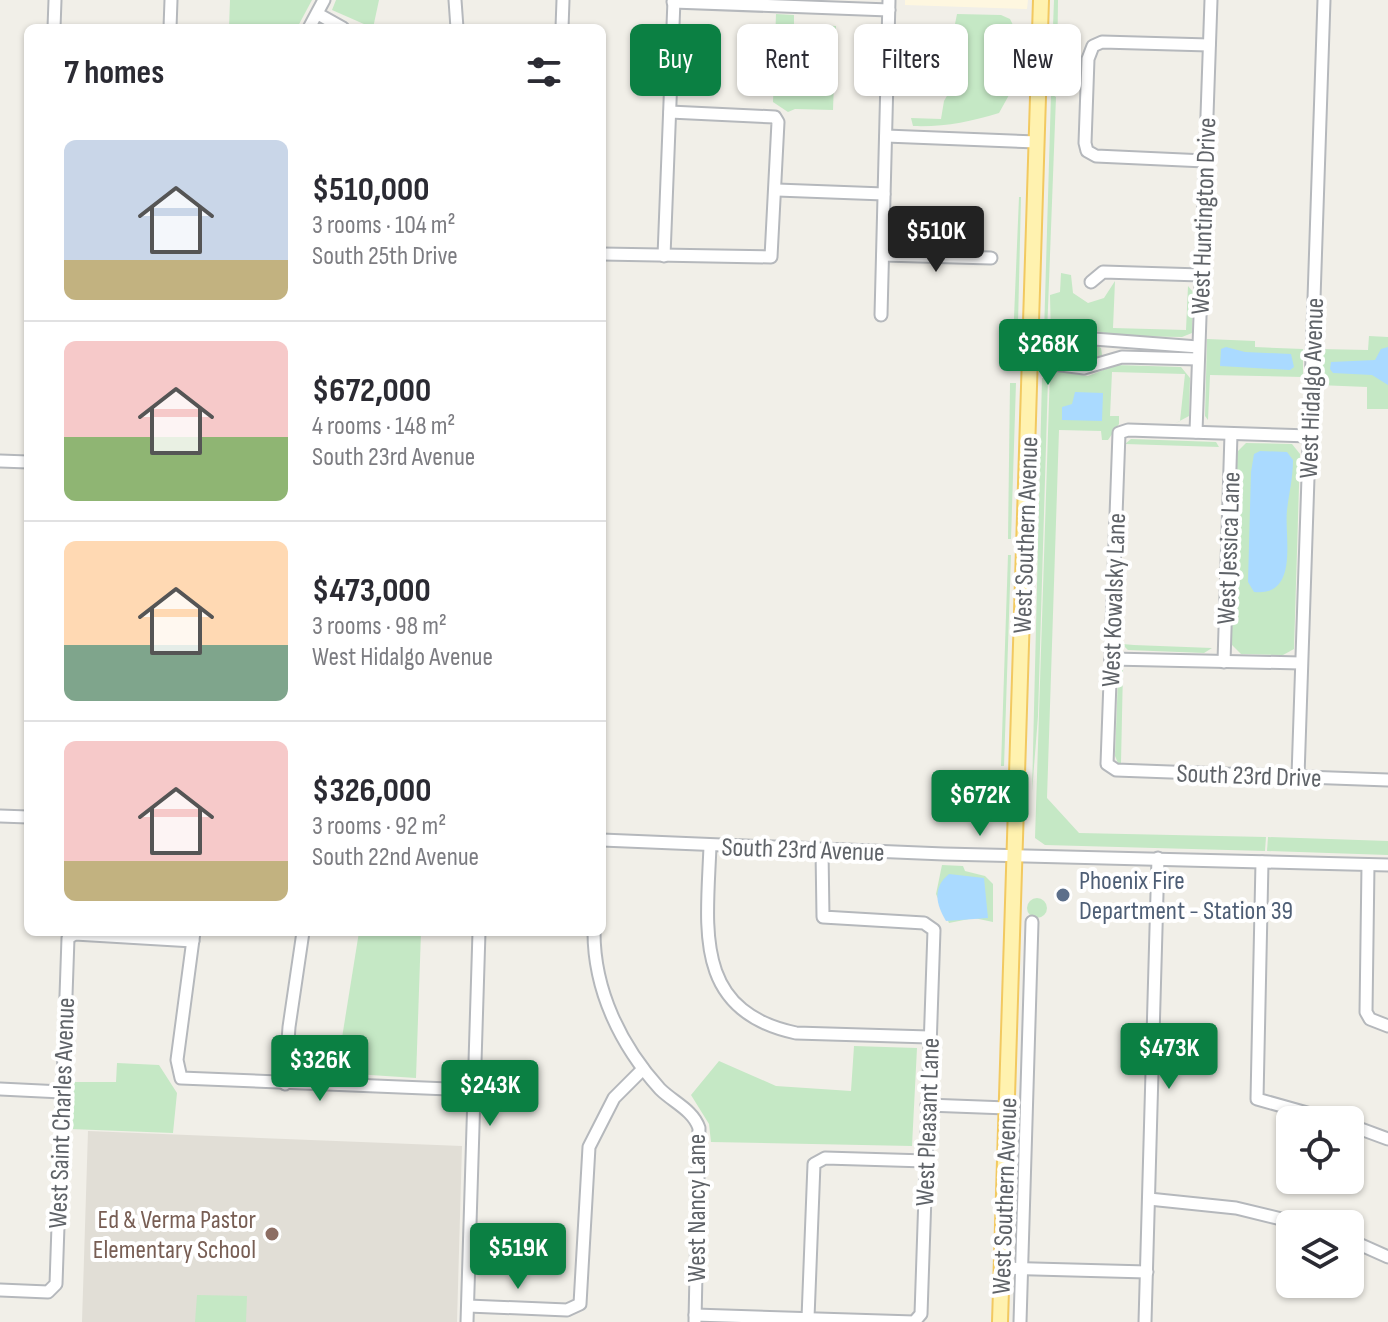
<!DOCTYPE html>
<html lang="en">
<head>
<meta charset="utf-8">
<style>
	body { margin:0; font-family:"Sofia Sans Condensed",sans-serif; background:#f7f7f7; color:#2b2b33; height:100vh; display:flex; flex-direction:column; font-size:30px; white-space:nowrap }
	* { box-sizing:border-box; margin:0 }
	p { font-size:26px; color:#7c7c81 }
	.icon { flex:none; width:44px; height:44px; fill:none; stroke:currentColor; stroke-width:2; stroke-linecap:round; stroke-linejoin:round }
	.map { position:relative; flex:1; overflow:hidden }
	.side { position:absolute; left:24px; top:24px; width:582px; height:912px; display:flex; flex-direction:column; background:#fff; border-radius:12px; box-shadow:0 2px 6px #0004 }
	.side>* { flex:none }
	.guide { position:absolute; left:630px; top:24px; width:638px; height:72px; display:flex; gap:16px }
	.buttons { position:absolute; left:1276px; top:1106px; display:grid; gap:16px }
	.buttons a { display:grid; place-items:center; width:88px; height:88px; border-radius:12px; background:#fff; box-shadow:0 2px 6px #0004; font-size:40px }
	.price { position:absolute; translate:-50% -68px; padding:0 18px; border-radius:8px; background:#0b8043; color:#fff; font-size:26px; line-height:52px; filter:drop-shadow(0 2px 4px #0008) }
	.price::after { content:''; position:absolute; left:50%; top:48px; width:24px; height:18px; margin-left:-12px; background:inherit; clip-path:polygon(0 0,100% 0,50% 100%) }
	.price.on { background:#222; color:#fff }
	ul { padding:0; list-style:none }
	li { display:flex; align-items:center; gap:24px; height:200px; padding:0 40px }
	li+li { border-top:2px solid #e1e1e2 }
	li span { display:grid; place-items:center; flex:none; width:224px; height:160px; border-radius:12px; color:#555 }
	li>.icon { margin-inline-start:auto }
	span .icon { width:96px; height:96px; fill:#fffc; stroke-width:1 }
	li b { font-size:34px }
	h2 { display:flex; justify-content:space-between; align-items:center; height:96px; padding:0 40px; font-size:34px }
	.pill { padding:0 28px; border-radius:12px; background:#fff; box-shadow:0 2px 6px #0004; font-size:28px; line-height:72px }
	.pill.on { background:#0b8043; color:#fff }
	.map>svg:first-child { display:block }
	.commercial { fill:#fef7e0 }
	.education { fill:#e1ded6 }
	.green { fill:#c5e8c5 }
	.water { fill:#aadaff }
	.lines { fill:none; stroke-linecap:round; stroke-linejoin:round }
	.minor-casing { stroke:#b5b8bc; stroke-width:15 }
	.major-casing { stroke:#f2c960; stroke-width:18 }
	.minor { stroke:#fff; stroke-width:11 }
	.major { stroke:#fff2af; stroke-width:14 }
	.service-dot { fill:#5c6f8a; stroke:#fff; stroke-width:3 }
	.education-dot { fill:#8d6e63; stroke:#fff; stroke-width:3 }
	.labels { text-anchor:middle; stroke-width:8; stroke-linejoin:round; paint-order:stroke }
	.street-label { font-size:26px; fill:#5f6368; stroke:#fff }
	.service-label { font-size:26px; fill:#4e5e75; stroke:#fff; text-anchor:start }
	.education-label { font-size:26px; fill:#785e54; stroke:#fff; text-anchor:end }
</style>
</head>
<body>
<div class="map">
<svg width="1388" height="1322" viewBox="0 0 1388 1322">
	<rect width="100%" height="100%" fill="#f1efe8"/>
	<!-- commercial -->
	<path class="commercial" d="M905,0H1028L1027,9L905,5Z"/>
	<!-- education -->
	<path class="education" d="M88,1131L462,1146L457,1322H82Z"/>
	<!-- green -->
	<g class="green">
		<path d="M230,0H312L297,28H229Z"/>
		<path d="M336,0H379L373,28L332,10Z"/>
		<path d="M1054,0H1058L1057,77L1051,80Z"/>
		<path d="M776,14L794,15V24L836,26L833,110L795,109L788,112L773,102Z"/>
		<path d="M957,14L1001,15L1010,19L1013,25L1009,95L999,113C969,122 945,127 913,126L911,118L941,119L944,101L957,78L954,29Z"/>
		<path d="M1051,94L1056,97L1047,334H1044Z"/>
		<path d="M1019,197H1021L1017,366H1012Z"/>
		<path d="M1061,273L1071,275L1073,293L1088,303L1104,298L1115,281L1113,328L1186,330L1188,286L1193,292L1192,333L1182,337L1120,336L1096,331L1070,342L1051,341L1050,295L1060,292Z"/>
		<path d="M1369,336L1388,337V409H1367V387L1318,385L1320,349L1368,350Z"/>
		<path d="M1207,339L1255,341V347L1303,349V377L1210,375L1208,420L1205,416Z"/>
		<path d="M1095,344L1101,348L1102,355L1093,362L1053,356L1079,353Z"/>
		<path d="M1116,365L1181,367L1190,378L1189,416L1174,424L1180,421L1185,374L1112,372L1110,416H1119V424L1108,440H1102L1101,431L1059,430L1047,798L1079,833L1266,837L1265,851L1045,845L1035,838L1050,370L1088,376Z"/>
		<path d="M1042,378H1048L1038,716L1032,792Z"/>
		<path d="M1010,383H1016L1011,539H1008Z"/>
		<path d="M1131,439L1216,442L1219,447L1125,444Z"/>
		<path d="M1246,443L1292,444L1300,454L1294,649L1283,655L1241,654L1231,644L1237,452Z"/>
		<path d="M1008,555H1011L1004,766H1001Z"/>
		<path d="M1122,644L1134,645L1212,648L1204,653L1128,650Z"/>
		<path d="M1123,669L1121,763H1118L1115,756L1118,677Z"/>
		<path d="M1268,837L1388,841V855L1267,851Z"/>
		<path d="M942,865L963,866L965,871L985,876L993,884V922L974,918L949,923L936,894Z"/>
		<circle cx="1037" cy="908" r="10"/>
		<path d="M359,932H421L416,1078L340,1073L341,1044Z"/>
		<path d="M854,1046L917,1048L912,1146L711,1142L709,1124L691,1095L719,1061L776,1086L851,1091Z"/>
		<path d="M117,1063L159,1065L177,1093L173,1133L70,1129L72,1082H116Z"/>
		<path d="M197,1295L247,1296L246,1322H195Z"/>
	</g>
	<!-- water -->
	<g class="water">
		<path d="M1226,347L1245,352L1291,354L1294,367L1290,370L1220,366L1221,349Z"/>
		<path d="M1388,347V385L1372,375L1333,373L1330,369L1331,362L1375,360L1381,349Z"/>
		<path d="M1075,392L1103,393L1102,421L1062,420V407L1072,404Z"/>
		<path d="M1260,451L1287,452L1293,460C1293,478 1289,493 1287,510C1284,536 1300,597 1254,592L1248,582L1251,472L1254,454Z"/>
		<path d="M949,874L984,878L988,918L946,921C936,904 932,888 949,874Z"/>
	</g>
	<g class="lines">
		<!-- minor casing -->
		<g class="minor-casing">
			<g id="minor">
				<path d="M455,0L457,28"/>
				<path d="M673,2L889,10"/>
				<path d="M318,14L343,28"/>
				<path d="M54,28L55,0"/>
				<path d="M170,28L171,0"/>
				<path d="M309,28L324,0"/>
				<path d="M562,28L563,0"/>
				<path d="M886,136L1037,142"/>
				<path d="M1205,161L1096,156L1087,151L1085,143L1088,59L1093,46L1102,42L1209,45"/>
				<path d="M777,190L884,194"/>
				<path d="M602,254L771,257L778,122L775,117L670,112"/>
				<path d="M883,255L991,258"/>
				<path d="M664,256L674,0"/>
				<path d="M1091,282L1103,272L1201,275"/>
				<path d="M881,315L889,0"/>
				<path d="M1030,350H1064L1094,339L1198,347"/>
				<path d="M1030,361L1084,368L1122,357L1198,359"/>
				<path d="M1196,432L1211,0"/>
				<path d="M1310,436L1128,430L1119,433L1107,764L1116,770L1388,780"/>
				<path d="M0,461L28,462"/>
				<path d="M1111,659L1301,663"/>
				<path d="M1224,662L1231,434"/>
				<path d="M1298,776L1324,0"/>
				<path d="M0,816L28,817"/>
				<path d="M602,840L944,854L1388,865"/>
				<path d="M710,846C707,928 692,1011 796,1033L929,1037"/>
				<path d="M1262,862L1257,1099L1332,1120"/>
				<path d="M1368,865L1366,1012L1370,1019L1388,1026"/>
				<path d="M194,932L177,1060L181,1078L473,1090"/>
				<path d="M594,932C594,991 621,1046 660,1089C673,1102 693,1110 699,1128L695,1321"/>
				<path d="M285,1084L289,1027L303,932"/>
				<path d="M0,1089L62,1092"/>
				<path d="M927,1105L1007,1108"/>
				<path d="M1350,1125L1388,1139"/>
				<path d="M1149,1199L1236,1208L1302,1224"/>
				<path d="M1350,1240L1388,1257"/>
				<path d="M1001,1268L1147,1272"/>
				<path d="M0,1290L48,1292L56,1284L68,938L75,934L193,941"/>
				<path d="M468,1306L567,1310L580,1304L589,1147L614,1098L643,1069"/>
				<path d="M695,1315L914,1322L921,1314L934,930L924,923L823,917L822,850"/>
				<path d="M808,1318L814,1164L825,1158L926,1161"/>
				<path d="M467,1322L479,932"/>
				<path d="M1020,1322L1032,922"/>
				<path d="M1145,1322L1158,858"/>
			</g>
		</g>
		<!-- major casing -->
		<g class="major-casing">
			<path id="major" d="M1000,1322L1041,0"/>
		</g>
		<!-- minor -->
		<use href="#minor" class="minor"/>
		<!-- major -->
		<use href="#major" class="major"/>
	</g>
	<!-- markers -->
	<circle class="service-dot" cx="1063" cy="895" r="8"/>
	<circle class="education-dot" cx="272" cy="1234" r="8"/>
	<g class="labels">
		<!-- street labels -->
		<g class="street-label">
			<text transform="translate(1203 216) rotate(-88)" y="9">West Huntington Drive</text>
			<text transform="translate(1311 388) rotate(-88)" y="9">West Hidalgo Avenue</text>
			<text transform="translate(1025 535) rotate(-88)" y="9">West Southern Avenue</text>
			<text transform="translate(1228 548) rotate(-88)" y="9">West Jessica Lane</text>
			<text transform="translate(1113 600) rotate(-88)" y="9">West Kowalsky Lane</text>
			<text transform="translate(1249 775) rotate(2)" y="9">South 23rd Drive</text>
			<text transform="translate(803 849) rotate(2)" y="9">South 23rd Avenue</text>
			<text transform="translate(61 1113) rotate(-88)" y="9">West Saint Charles Avenue</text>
			<text transform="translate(927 1122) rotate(-88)" y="9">West Pleasant Lane</text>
			<text transform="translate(1004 1196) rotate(-88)" y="9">West Southern Avenue</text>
			<text transform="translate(696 1208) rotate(-90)" y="9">West Nancy Lane</text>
		</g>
		<!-- service labels -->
		<g class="service-label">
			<text x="1079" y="889">Phoenix Fire<tspan x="1079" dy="30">Department - Station 39</tspan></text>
		</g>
		<!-- education labels -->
		<g class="education-label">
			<text x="256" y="1228">Ed &amp; Verma Pastor<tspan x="256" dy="30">Elementary School</tspan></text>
		</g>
	</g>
</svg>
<div class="buttons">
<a><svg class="icon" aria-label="locate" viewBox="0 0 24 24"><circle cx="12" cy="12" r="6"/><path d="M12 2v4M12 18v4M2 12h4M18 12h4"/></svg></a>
<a><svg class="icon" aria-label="layers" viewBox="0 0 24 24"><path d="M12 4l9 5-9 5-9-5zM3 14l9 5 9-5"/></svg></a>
</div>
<b class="price on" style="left:936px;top:274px">$510K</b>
<b class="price" style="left:1048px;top:387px">$268K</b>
<b class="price" style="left:980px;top:838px">$672K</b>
<b class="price" style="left:1169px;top:1091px">$473K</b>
<b class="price" style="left:320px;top:1103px">$326K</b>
<b class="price" style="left:490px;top:1128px">$243K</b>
<b class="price" style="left:518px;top:1291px">$519K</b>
<div class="guide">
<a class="pill on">Buy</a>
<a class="pill">Rent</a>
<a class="pill">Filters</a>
<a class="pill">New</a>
</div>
<section class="side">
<h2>7 homes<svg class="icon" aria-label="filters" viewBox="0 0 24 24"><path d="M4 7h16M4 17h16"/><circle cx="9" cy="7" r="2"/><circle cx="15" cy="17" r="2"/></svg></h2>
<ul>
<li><span style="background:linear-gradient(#c9d6e8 75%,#c2b280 0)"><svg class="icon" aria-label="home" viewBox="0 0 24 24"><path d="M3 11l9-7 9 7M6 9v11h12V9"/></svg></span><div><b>$510,000</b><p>3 rooms · 104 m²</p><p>South 25th Drive</p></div></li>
<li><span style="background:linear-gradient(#f6c9c9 60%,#8fb573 0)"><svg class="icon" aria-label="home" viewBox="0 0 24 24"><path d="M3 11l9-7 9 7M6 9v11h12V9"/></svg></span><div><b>$672,000</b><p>4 rooms · 148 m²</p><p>South 23rd Avenue</p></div></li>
<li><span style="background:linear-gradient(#ffd9b3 65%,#7fa58c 0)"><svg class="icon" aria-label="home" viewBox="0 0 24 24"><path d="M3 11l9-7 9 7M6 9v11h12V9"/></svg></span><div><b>$473,000</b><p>3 rooms · 98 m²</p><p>West Hidalgo Avenue</p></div></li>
<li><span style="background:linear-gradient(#f6c9c9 75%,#c2b280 0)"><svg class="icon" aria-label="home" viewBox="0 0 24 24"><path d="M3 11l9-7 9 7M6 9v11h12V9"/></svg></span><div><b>$326,000</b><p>3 rooms · 92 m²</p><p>South 22nd Avenue</p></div></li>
</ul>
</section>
</div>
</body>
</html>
